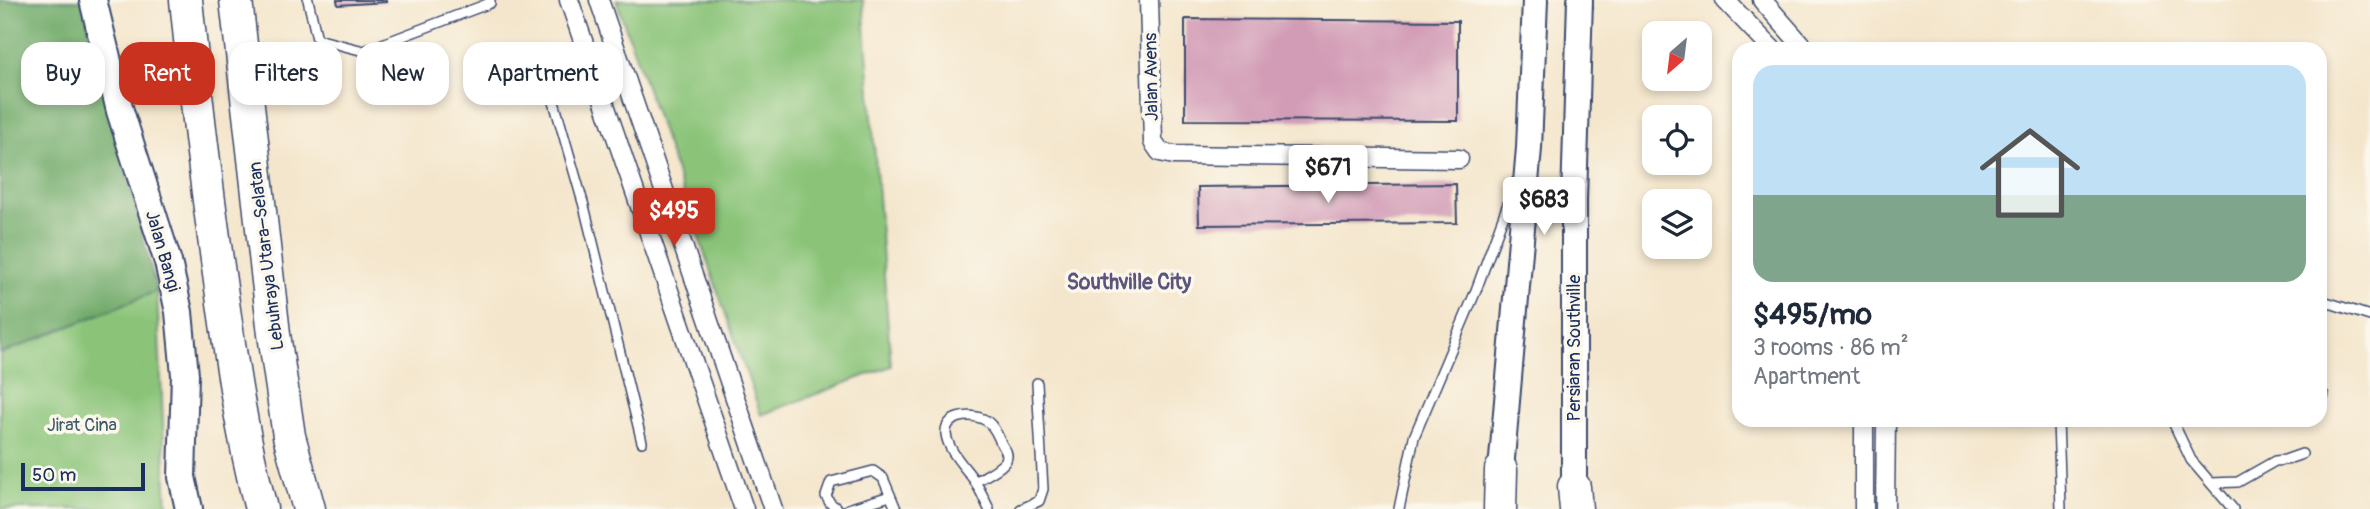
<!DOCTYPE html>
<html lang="en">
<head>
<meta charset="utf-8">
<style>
	body { margin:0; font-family:Pangolin,sans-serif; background:#f6f6f7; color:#1f2937; height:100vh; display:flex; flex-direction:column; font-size:26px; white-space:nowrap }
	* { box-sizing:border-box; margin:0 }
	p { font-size:23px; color:#747a83 }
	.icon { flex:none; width:38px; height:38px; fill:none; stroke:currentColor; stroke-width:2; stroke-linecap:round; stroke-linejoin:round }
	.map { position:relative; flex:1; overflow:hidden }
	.details { position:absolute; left:1732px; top:42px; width:595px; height:385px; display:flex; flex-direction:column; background:#fff; border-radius:21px; box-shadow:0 4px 10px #0003 }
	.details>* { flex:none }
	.top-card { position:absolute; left:21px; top:42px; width:665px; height:63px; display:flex; gap:14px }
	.needle { width:46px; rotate:208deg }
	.tools { position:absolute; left:1642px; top:21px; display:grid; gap:14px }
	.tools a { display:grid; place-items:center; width:70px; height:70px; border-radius:14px; background:#fff; box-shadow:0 4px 10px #0003; font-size:35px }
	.scale { position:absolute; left:21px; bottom:18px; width:124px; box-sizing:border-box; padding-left:7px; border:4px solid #1b2f5e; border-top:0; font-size:19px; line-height:24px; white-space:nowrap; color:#1b2f5e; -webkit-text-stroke:5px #fbf7ec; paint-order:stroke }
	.price { position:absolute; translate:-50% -60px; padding:0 16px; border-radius:7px; background:#fff; color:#222; font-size:23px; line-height:46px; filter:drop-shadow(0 2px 4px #0008) }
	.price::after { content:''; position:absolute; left:50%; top:42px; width:21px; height:16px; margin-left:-10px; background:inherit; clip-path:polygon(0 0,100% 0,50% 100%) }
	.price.active { background:#c8321e; color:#fff }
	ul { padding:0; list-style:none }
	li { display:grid; align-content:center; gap:14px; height:371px; padding:0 21px }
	li span { display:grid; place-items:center; height:217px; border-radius:21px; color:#555 }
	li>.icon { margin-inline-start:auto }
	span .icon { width:126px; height:126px; fill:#fffc; stroke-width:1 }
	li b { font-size:30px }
	.pill { padding:0 24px; border-radius:21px; background:#fff; box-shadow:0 4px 10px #0003; font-size:24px; line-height:63px }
	.pill.active { background:#c8321e; color:#fff }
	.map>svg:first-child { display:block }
	.green { fill:#8bc479; stroke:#537a6c; stroke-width:2 }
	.forest { fill:#70aa69; stroke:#466c64; stroke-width:2 }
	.building { fill:#d29bb6 }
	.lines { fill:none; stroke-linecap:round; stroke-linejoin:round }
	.lane-casing { stroke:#3c4a6e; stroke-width:12 }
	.street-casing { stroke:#3c4a6e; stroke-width:21 }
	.secondary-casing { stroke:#3c4a6e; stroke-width:28 }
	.primary-casing { stroke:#3c4a6e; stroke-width:30 }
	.highway-casing { stroke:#3c4a6e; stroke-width:35 }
	.lane { stroke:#fff; stroke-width:9 }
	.street { stroke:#fff; stroke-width:18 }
	.secondary { stroke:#fff; stroke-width:24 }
	.primary { stroke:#fff; stroke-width:26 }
	.highway { stroke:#fff; stroke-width:32 }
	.labels { text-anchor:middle; stroke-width:7; stroke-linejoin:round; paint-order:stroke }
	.street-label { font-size:18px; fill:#1b2f5e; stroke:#fbf7ec }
	.park-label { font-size:18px; fill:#3d5c66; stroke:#fbf7ec }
	.quarter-label { font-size:21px; font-weight:bold; fill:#5b557d; stroke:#fbf7ec }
</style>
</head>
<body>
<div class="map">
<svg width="2370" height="509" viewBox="0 0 2370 509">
	<rect width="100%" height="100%" fill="#fbf7ec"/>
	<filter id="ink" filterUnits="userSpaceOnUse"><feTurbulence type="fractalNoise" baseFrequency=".0143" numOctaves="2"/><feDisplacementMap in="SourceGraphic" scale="14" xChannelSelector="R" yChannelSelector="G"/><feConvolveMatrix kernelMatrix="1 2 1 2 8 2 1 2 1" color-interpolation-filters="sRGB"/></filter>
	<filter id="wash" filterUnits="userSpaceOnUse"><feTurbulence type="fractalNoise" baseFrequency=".00686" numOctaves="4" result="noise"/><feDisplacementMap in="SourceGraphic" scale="28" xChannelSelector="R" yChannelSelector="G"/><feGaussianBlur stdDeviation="1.57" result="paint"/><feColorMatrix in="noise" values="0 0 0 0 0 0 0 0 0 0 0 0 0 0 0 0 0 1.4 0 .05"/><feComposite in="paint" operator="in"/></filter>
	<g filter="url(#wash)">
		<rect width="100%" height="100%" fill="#f4e6cc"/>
		<!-- green -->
		<g class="green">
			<path d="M616,0H863L891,366L761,415Z"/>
			<path d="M157,291L167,509H0V354Z"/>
		</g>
		<!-- forest -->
		<path class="forest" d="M0,0H82L157,291L0,354Z"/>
		<g id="blocks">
			<!-- building -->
			<g class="building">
				<path d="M337,0H386V2L338,5Z"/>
				<path d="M1185,19L1458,21V121L1185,120Z"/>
				<path d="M1456,184L1457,223L1199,225L1198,187Z"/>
			</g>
		</g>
	</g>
	<g filter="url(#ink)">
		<use href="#blocks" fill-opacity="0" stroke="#3c4a6e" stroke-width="2"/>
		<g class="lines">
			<!-- lane casing -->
			<g class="lane-casing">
				<g id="lane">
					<path d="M308,0L317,39L364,51L490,3V0"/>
					<path d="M585,48C568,50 557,50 547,65L550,88L584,206L642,442"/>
					<path d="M2320,300L2370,316"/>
					<path d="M2320,393L2324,395"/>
					<path d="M2058,420L2061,509"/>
					<path d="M2172,420L2191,460L2233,509"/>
					<path d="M975,482C984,476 1001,469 1006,460C1009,454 1005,449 1002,445C998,436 993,423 983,419C970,413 944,416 946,434C948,451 965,467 974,480C980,489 984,499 989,509"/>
					<path d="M2211,483L2238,482L2275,461L2285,460L2302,454"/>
					<path d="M838,509L830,503L826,496L831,482L873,471L883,478L896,509"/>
					<path d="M848,509L890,496"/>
					<path d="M1021,509L1039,501L1043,489L1037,383"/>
					<path d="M1399,509L1414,437L1475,293L1516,182"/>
				</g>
			</g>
			<!-- street casing -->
			<g class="street-casing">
				<g id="street">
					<path d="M569,0L744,509"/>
					<path d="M599,0L773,509"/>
					<path d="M1149,0L1153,142L1160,152L1174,155L1459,159"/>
					<path d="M1725,0L1772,49"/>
					<path d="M1762,0L1805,49"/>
					<path d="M1864,420V509"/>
					<path d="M1885,509L1886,420"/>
				</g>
			</g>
			<!-- secondary casing -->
			<g class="secondary-casing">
				<g id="secondary">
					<path d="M1501,470L1529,148L1535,0"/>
					<path d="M1574,487V199L1580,0"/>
				</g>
			</g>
			<!-- primary casing -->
			<g class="primary-casing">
				<path id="primary" d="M93,0L120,111L168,262L179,312L185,375L182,477L189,509"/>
			</g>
			<!-- highway casing -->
			<g class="highway-casing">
				<g id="highway">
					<path d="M186,0C195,92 206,183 219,274C230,353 241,432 261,509"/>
					<path d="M236,0L274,334L289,436L309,509"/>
					<path d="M1574,487L1576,509"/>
					<path d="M1500,509L1501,470"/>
				</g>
			</g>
			<!-- lane -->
			<use href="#lane" class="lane"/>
			<!-- street -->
			<use href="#street" class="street"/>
			<!-- secondary -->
			<use href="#secondary" class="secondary"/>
			<!-- primary -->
			<use href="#primary" class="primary"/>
			<!-- highway -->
			<use href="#highway" class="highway"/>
		</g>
	</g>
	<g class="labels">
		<!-- street labels -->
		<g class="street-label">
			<text transform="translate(1151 77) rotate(-91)" y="6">Jalan Avens</text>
			<text transform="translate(163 251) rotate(74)" y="6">Jalan Bangi</text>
			<text transform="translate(266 256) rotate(-97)" y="6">Lebuhraya Utara–Selatan</text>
			<text transform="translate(1574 348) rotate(-90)" y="6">Persiaran Southville</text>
		</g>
		<!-- park labels -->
		<g class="park-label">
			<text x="82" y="431">Jirat Cina</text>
		</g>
		<!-- quarter labels -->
		<g class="quarter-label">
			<text x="1129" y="289">Southville City</text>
		</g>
	</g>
</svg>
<div class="tools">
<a><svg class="needle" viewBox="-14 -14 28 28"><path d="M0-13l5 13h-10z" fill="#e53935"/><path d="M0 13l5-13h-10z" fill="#747a83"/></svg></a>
<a><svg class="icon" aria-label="locate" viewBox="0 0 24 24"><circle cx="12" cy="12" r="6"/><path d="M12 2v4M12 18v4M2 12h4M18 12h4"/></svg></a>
<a><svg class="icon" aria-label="layers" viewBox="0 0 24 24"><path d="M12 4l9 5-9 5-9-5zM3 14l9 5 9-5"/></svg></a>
</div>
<div class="scale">50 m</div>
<b class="price" style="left:1328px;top:205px">$671</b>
<b class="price" style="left:1544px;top:237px">$683</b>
<b class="price active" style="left:674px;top:248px">$495</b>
<div class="top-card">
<a class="pill">Buy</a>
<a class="pill active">Rent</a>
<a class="pill">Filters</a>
<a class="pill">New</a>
<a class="pill">Apartment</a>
</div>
<section class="details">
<ul>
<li><span style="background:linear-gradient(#bfe0f5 60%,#7fa58c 0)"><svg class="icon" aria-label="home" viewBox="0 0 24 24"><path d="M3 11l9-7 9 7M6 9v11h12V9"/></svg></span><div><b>$495/mo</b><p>3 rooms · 86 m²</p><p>Apartment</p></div></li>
</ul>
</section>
</div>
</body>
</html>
